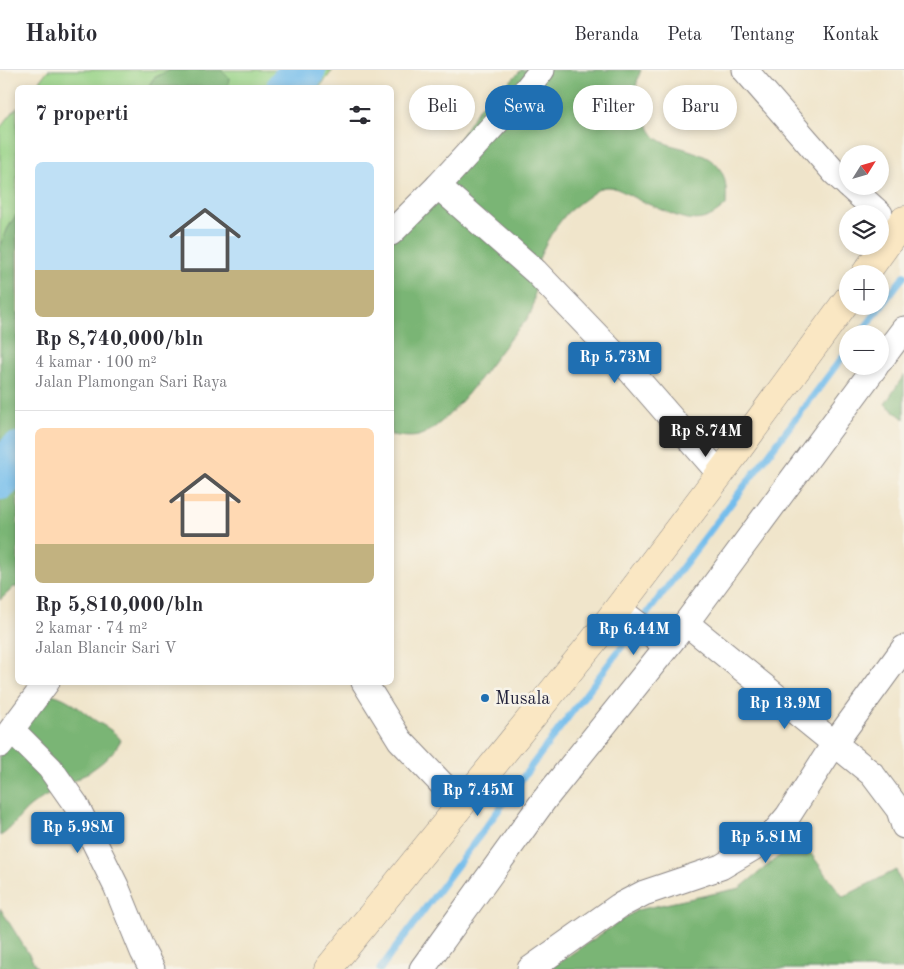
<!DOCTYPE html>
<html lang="id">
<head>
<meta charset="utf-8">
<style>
	body { margin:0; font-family:"Old Standard TT",serif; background:#f7f7f7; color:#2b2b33; height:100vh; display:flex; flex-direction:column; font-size:19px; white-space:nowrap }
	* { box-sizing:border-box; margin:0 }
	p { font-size:16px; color:#7c7c81 }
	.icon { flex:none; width:28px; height:28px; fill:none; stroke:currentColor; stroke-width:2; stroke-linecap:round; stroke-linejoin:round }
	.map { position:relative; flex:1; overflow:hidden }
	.sheet { position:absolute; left:15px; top:15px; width:379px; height:600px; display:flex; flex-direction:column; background:#fff; border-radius:8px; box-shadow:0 2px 8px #0003 }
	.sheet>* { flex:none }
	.banner { position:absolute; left:409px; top:15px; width:420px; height:45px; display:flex; gap:10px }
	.needle { width:32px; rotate:53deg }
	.fabs { position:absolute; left:839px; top:75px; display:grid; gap:10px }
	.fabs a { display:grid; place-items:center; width:50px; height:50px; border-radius:50%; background:#fff; box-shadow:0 2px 8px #0003; font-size:25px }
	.price { position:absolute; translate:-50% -42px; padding:0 11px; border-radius:5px; background:#1f6fb2; color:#fff; font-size:16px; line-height:32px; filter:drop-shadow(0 1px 2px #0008) }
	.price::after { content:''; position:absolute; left:50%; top:30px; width:15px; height:11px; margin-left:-8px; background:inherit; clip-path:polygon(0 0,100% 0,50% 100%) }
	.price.current { background:#222; color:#fff }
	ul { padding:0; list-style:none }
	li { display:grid; align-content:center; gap:10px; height:265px; padding:0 20px }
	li+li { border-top:1px solid #e1e1e2 }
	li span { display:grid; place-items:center; height:155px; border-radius:8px; color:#555 }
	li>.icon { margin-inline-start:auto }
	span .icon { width:90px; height:90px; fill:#fffc; stroke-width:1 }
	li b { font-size:21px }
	h2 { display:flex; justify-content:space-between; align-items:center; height:60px; padding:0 20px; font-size:21px }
	.pill { padding:0 18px; border-radius:22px; background:#fff; box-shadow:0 2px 8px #0003; font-size:18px; line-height:45px }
	.pill.current { background:#1f6fb2; color:#fff }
	header { display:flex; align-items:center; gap:30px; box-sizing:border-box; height:70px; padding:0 25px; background:#fff; border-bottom:1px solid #e1e1e2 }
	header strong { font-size:24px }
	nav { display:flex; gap:28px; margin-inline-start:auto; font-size:18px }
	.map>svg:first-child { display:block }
	.green { fill:#98d387; stroke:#5d7a61 }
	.forest { fill:#7ab574; stroke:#4e6c58 }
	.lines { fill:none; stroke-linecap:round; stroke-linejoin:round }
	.stream { stroke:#73bdec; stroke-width:7 }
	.river { stroke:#73bdec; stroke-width:42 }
	.street-casing { stroke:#898483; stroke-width:27 }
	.secondary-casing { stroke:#898483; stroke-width:29 }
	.street { stroke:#fff; stroke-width:25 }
	.secondary { stroke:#fae7c3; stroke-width:28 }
	.poi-dot { fill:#1f6fb2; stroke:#f7f3e8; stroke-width:2 }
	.labels { text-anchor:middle; stroke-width:5; stroke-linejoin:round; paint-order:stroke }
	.poi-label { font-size:18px; fill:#22223b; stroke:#f7f3e8; text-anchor:start }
</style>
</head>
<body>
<header>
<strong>Habito</strong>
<nav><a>Beranda</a><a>Peta</a><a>Tentang</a><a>Kontak</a></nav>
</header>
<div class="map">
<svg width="904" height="899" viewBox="0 0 904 899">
	<rect width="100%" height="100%" fill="#f7f3e8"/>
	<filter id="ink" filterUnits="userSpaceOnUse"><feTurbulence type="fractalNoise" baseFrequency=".02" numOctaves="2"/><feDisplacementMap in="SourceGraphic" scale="10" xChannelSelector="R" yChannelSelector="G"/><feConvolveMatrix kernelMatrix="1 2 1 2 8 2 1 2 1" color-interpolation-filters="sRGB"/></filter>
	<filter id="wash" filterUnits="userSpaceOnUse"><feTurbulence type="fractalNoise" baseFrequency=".0096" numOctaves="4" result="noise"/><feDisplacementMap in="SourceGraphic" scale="20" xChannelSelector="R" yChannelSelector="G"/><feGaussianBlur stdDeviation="1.12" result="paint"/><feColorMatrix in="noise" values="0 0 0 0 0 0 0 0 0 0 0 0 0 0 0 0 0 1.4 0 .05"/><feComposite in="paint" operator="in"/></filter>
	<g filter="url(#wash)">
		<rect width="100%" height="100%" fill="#f0e5cb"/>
		<!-- green -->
		<g class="green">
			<path d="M48,0H170L154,8L148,17L34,18Z"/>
			<path d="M221,0H333L319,18L228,17L229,8Z"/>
			<path d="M17,37V144L8,158L0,176V58Z"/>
		</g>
		<!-- forest -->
		<g class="forest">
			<path d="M170,0H221L229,8L228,17H148L154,8Z"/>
			<path d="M521,0H641C634,18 634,27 643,44C647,52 650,62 657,68C664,74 674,76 682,78C716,88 729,98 726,135C702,157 687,151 660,139C651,135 642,132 633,127C623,122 612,114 601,118C596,120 571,139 567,143C552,161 538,182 535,206C534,217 535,230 532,240C527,252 516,261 509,270C488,296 450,356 418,366C410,368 399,366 391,365V154L435,107L480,36L498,24Z"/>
			<path d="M17,144L18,517H14L0,530V176L8,158Z"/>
			<path d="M904,305V349L885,334Z"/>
			<path d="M45,623C65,625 77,637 93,649C105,657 111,658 121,670C102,704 60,714 31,736C19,745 13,759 0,766V684Z"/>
			<path d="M800,769L843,827L896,800L904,822V899H549L637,840L740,818Z"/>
			<path d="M0,838L38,899H0Z"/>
		</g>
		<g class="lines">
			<!-- stream -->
			<g class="stream">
				<path d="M860,264L904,206"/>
				<path d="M380,899L553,667L848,280"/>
			</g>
			<!-- river -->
			<g class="river">
				<path d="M287,18L305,0"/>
				<path d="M0,409L18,383"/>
			</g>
		</g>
	</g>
	<g filter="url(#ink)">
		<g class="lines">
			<!-- street casing -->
			<g class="street-casing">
				<g id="street">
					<path d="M745,0L835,103L848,115"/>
					<path d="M438,116L536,202L626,296L720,404"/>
					<path d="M849,116L880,144"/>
					<path d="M391,163L438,116L526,20L542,0"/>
					<path d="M880,291L904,259"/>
					<path d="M618,539L667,576"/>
					<path d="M686,553L872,704L899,740L904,756"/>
					<path d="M364,612L400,670L461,734"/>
					<path d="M12,660L50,698L76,735L116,816L143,882L152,899"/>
					<path d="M0,675L47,612"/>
					<path d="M422,899L544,730L686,553L876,296"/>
					<path d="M530,899L619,836L644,823L721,797L753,778L773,764L788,746L834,674L904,578"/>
				</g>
			</g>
			<!-- secondary casing -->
			<g class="secondary-casing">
				<g id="secondary">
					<path d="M865,204L904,150"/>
					<path d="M328,899L595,569L720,404L848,229"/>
				</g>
			</g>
			<!-- street -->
			<use href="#street" class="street"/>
			<!-- secondary -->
			<use href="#secondary" class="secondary"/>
		</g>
	</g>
	<!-- markers -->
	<circle class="poi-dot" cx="485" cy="628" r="5"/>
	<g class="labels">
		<!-- poi labels -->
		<g class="poi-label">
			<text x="495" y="634">Musala</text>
		</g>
	</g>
</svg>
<div class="fabs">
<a><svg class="needle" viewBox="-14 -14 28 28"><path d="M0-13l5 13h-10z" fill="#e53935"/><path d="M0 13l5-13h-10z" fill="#7c7c81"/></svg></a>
<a><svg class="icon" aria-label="layers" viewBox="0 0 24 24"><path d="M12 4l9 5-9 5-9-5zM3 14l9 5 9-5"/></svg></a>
<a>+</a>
<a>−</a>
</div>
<b class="price" style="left:615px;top:314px">Rp 5.73M</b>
<b class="price current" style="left:706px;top:388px">Rp 8.74M</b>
<b class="price" style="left:634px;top:586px">Rp 6.44M</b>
<b class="price" style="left:785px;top:660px">Rp 13.9M</b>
<b class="price" style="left:478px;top:747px">Rp 7.45M</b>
<b class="price" style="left:78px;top:784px">Rp 5.98M</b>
<b class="price" style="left:766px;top:794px">Rp 5.81M</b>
<div class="banner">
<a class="pill">Beli</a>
<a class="pill current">Sewa</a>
<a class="pill">Filter</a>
<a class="pill">Baru</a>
</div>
<section class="sheet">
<h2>7 properti<svg class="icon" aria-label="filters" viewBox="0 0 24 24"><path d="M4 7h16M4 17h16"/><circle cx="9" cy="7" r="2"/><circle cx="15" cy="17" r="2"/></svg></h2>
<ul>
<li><span style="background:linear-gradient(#bfe0f5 70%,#c2b280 0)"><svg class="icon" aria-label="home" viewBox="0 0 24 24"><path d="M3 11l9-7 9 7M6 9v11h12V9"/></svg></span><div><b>Rp 8,740,000/bln</b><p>4 kamar · 100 m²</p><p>Jalan Plamongan Sari Raya</p></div></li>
<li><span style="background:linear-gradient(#ffd9b3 75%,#c2b280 0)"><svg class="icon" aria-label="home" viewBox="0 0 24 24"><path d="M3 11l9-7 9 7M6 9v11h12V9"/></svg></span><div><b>Rp 5,810,000/bln</b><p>2 kamar · 74 m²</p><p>Jalan Blancir Sari V</p></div></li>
</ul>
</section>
</div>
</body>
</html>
